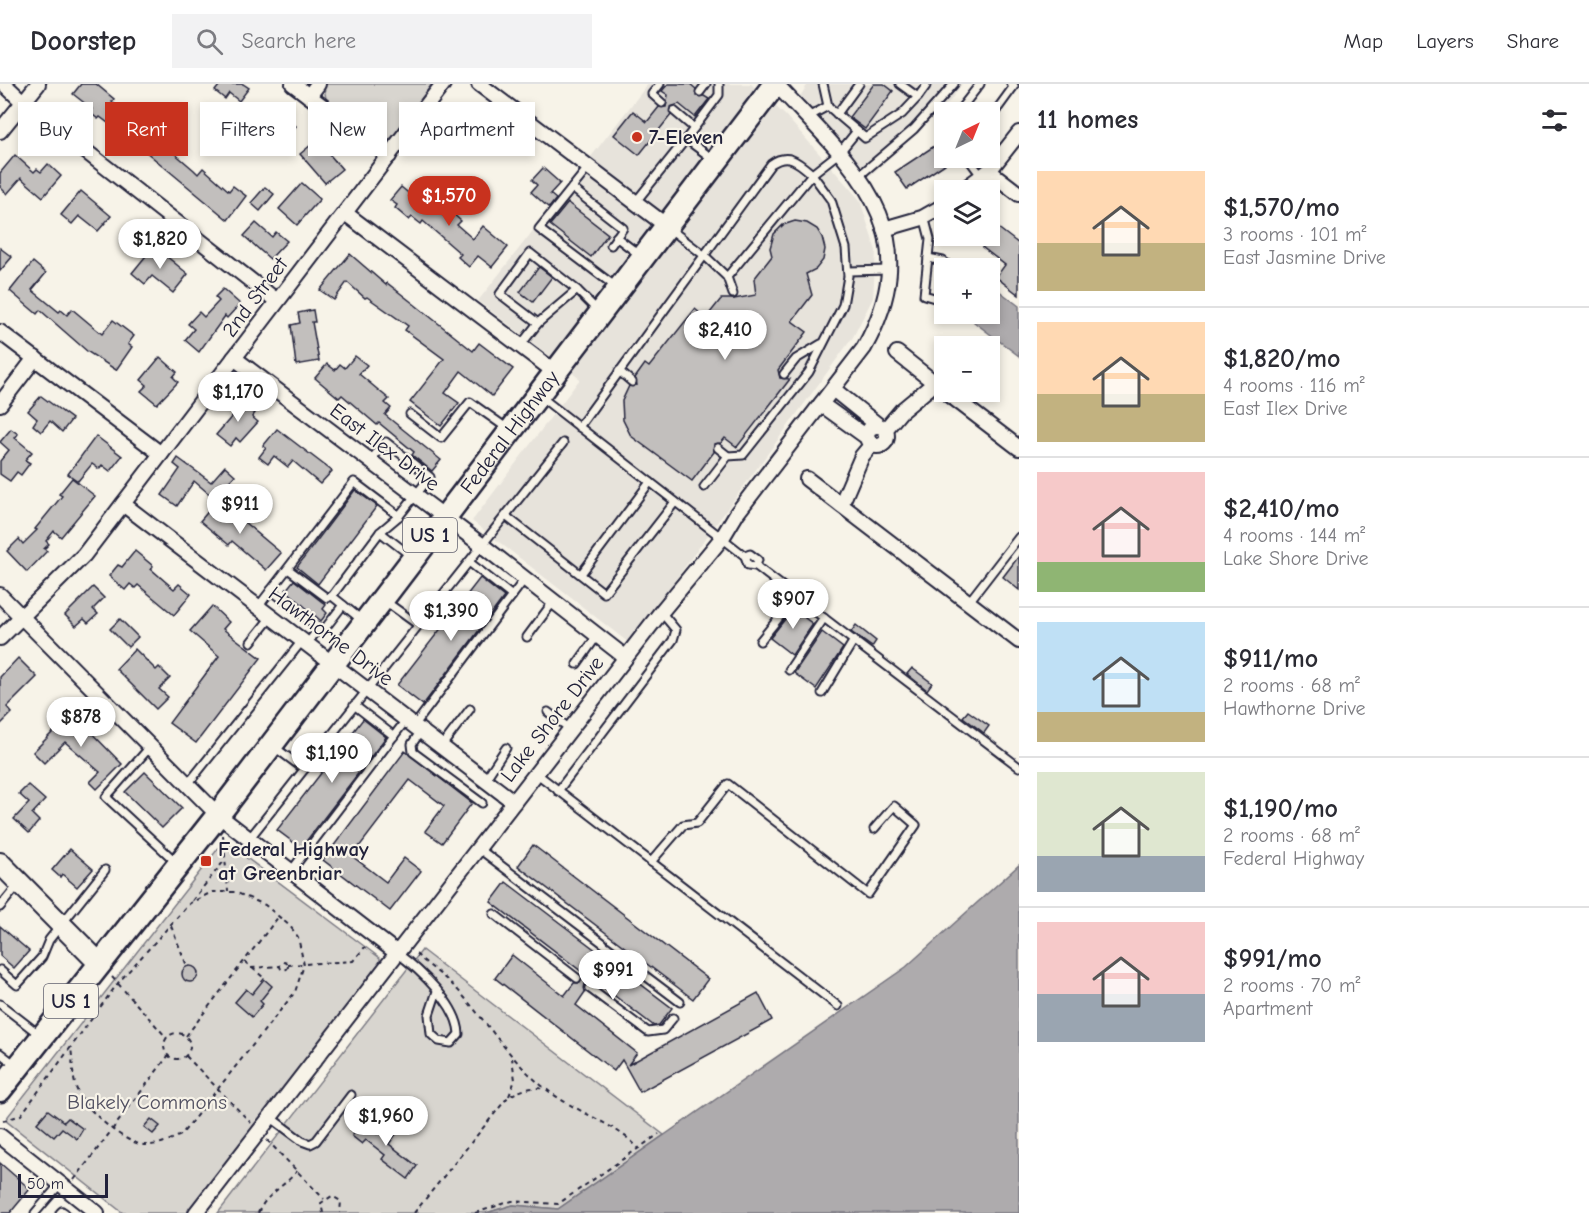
<!DOCTYPE html>
<html lang="en">
<head>
<meta charset="utf-8">
<style>
	body { margin:0; font-family:"Comic Neue",sans-serif; background:#f2f2f3; color:#2b2b33; height:100vh; display:flex; flex-direction:column; font-size:22px; white-space:nowrap }
	* { box-sizing:border-box; margin:0 }
	p { font-size:20px; color:#7c7c81 }
	.icon { flex:none; width:33px; height:33px; fill:none; stroke:currentColor; stroke-width:2; stroke-linecap:round; stroke-linejoin:round }
	.map { position:relative; flex:1; overflow:hidden }
	.panel { display:flex; flex-direction:column; background:#fff; width:570px }
	.panel>* { flex:none }
	.hud { position:absolute; left:18px; top:18px; width:570px; height:54px; display:flex; gap:12px }
	.needle { width:39px; rotate:43deg }
	.tools { position:absolute; left:934px; top:18px; display:grid; gap:12px }
	.tools a { display:grid; place-items:center; width:66px; height:66px; border-radius:0px; background:#fff; box-shadow:0 3px 9px #0003; font-size:30px }
	.scale { position:absolute; left:18px; bottom:15px; width:90px; box-sizing:border-box; padding-left:6px; border:3px solid #22223b; border-top:0; font-size:16px; line-height:21px; white-space:nowrap; color:#22223b; -webkit-text-stroke:4px #f7f3e8; paint-order:stroke }
	.price { position:absolute; translate:-50% -51px; padding:0 14px; border-radius:21px; background:#fff; color:#222; font-size:20px; line-height:39px; filter:drop-shadow(0 2px 3px #0008) }
	.price::after { content:''; position:absolute; left:50%; top:36px; width:18px; height:14px; margin-left:-9px; background:inherit; clip-path:polygon(0 0,100% 0,50% 100%) }
	.price.current { background:#c8321e; color:#fff }
	ul { padding:0; list-style:none }
	li { display:flex; align-items:center; gap:18px; height:150px; padding:0 18px }
	li+li { border-top:2px solid #e1e1e2 }
	li span { display:grid; place-items:center; flex:none; width:168px; height:120px; border-radius:0px; color:#555 }
	li>.icon { margin-inline-start:auto }
	span .icon { width:72px; height:72px; fill:#fffc; stroke-width:1 }
	li b { font-size:26px }
	h2 { display:flex; justify-content:space-between; align-items:center; height:72px; padding:0 18px; font-size:26px }
	.chip { padding:0 21px; border-radius:0px; background:#fff; box-shadow:0 3px 9px #0003; font-size:21px; line-height:54px }
	.chip.current { background:#c8321e; color:#fff }
	header { display:flex; align-items:center; gap:36px; box-sizing:border-box; height:84px; padding:0 30px; background:#fff; border-bottom:2px solid #e1e1e2 }
	header strong { font-size:28px }
	nav { display:flex; gap:33px; margin-inline-start:auto; font-size:21px }
	.search { width:420px; height:54px; background:#f2f2f3; display:flex; align-items:center; gap:15px; box-sizing:border-box; padding:0 21px; border-radius:0px; color:#7c7c81; font-size:22px }
	main { display:flex; flex:1; min-height:0 }
	.map>svg:first-child { display:block }
	.built { fill:#e7e3db }
	.green { fill:#d8d5cf; stroke:#7d7c85; stroke-width:1.5 }
	.water { fill:#aeabad; stroke:#76747f; stroke-width:1.5 }
	.building { fill:#c2bfbd; stroke:#22223b; stroke-width:1.5 }
	.lines { fill:none; stroke-linecap:round; stroke-linejoin:round }
	.lane-casing { stroke:#22223b; stroke-width:11 }
	.street-casing { stroke:#22223b; stroke-width:18 }
	.secondary-casing { stroke:#22223b; stroke-width:24 }
	.primary-casing { stroke:#22223b; stroke-width:27 }
	.path { stroke:#22223b; stroke-width:2; stroke-dasharray:4.5 4.5; stroke-linecap:butt }
	.lane { stroke:#f7f3e8; stroke-width:7 }
	.street { stroke:#f7f3e8; stroke-width:14 }
	.secondary { stroke:#f7f3e8; stroke-width:20 }
	.primary { stroke:#f7f3e8; stroke-width:22 }
	.poi-dot { fill:#c8321e; stroke:#f7f3e8; stroke-width:2 }
	.labels { text-anchor:middle; stroke-width:4.5; stroke-linejoin:round; paint-order:stroke }
	.shield { fill:#f7f3e8; stroke:#62616f; stroke-width:1.5 }
	.shield-label { font-size:20px; font-weight:bold; fill:#22223b }
	.poi-label { font-size:21px; font-weight:bold; fill:#22223b; stroke:#f7f3e8; text-anchor:start }
	.street-label { font-size:21px; fill:#22223b; stroke:#f7f3e8 }
	.park-label { font-size:21px; fill:#504f60; stroke:#f7f3e8 }
</style>
</head>
<body>
<header>
<strong>Doorstep</strong>
<div class="search"><svg class="icon" aria-label="search" viewBox="0 0 24 24"><circle cx="10" cy="10" r="6"/><path d="M15 15l6 6"/></svg>Search here</div>
<nav><a>Map</a><a>Layers</a><a>Share</a></nav>
</header>
<main>
<div class="map">
<svg width="1019" height="1129" viewBox="0 0 1019 1129">
	<rect width="100%" height="100%" fill="#f7f3e8"/>
	<filter id="ink" filterUnits="userSpaceOnUse"><feTurbulence type="fractalNoise" baseFrequency=".0167" numOctaves="2"/><feDisplacementMap in="SourceGraphic" scale="12" xChannelSelector="R" yChannelSelector="G"/><feConvolveMatrix kernelMatrix="1 2 1 2 8 2 1 2 1" color-interpolation-filters="sRGB"/></filter>
	<g filter="url(#ink)">
		<!-- built -->
		<g class="built">
			<path d="M648,0H751L785,31L860,116L876,167L873,214L853,253L629,559L472,437L580,295L478,217Z"/>
			<path d="M808,0H962L950,17L871,91L799,14Z"/>
		</g>
		<!-- green -->
		<g class="green">
			<path d="M326,0H432L393,53L385,58L326,15L324,3Z"/>
			<path d="M224,757L380,874L379,883L188,1129H123L5,1036Z"/>
			<path d="M422,866L664,1051L558,1125L513,1121L486,1129H218Z"/>
		</g>
		<!-- water -->
		<g class="water">
			<path d="M998,206L1019,222V272L974,238L975,230H990V210Z"/>
			<path d="M1019,781V1129H486L513,1121L558,1125L906,883Z"/>
		</g>
		<!-- building -->
		<g class="building">
			<path d="M81,0H96L114,15L112,18L143,41L149,32L162,42L158,48L177,64L173,68L194,86L198,90L203,84L229,107L233,102L246,112L228,136L145,67L100,33L98,35L89,28L92,25L73,10Z"/>
			<path d="M216,0H243L249,4L239,17L229,9L225,15L215,7L219,2Z"/>
			<path d="M668,0H690L696,5V12H704L709,15L695,33L679,20L670,23L671,31L639,71L614,51L633,27L647,38L659,23H666L668,11L662,7Z"/>
			<path d="M874,0H884L893,7L865,45L849,33Z"/>
			<path d="M267,18L296,42L285,55L274,46L269,52L261,45L265,40L255,33Z"/>
			<path d="M465,28L489,52L480,63L475,58L466,69L459,63L455,67L442,55Z"/>
			<path d="M945,55V80L907,105L895,88Z"/>
			<path d="M317,56L342,85L325,99L300,70Z"/>
			<path d="M15,71L34,88L37,85L41,88L48,80L61,92L43,113L21,94L7,110L0,103V89Z"/>
			<path d="M543,84L560,99L550,110L556,115L549,124L531,108L537,101L532,96Z"/>
			<path d="M426,96L437,104L426,117L441,130L447,133L451,128L461,137L457,141L473,155L483,142L508,163L492,183L478,172L469,183L458,173L461,170L423,137L421,140L412,133L409,136L395,124L397,121L390,116L401,103L412,112Z"/>
			<path d="M302,99L320,115L297,141L279,125Z"/>
			<path d="M265,103L274,110L260,127L251,119Z"/>
			<path d="M81,107L111,132L98,147L79,132L72,140L61,131Z"/>
			<path d="M568,119L608,150L591,173L550,141Z"/>
			<path d="M795,137L807,139L817,145L822,153L825,165L823,176L816,185L806,190L812,211L792,237L807,248L778,286L780,294L790,295L737,363L725,354L721,359L714,360V368L692,397L631,352L623,336L622,317L629,302L637,301L635,294L645,280L649,283L695,225L706,234L721,215H734L756,211L754,195L772,172L770,164L774,150L783,141Z"/>
			<path d="M256,139L272,153L276,148L287,157L270,175L244,152Z"/>
			<path d="M997,143L1019,160V211L996,193L1005,181L982,163Z"/>
			<path d="M154,162L188,190L173,209L152,192L145,200L132,189Z"/>
			<path d="M0,164L12,173L0,187Z"/>
			<path d="M350,170L386,201L387,199L414,220L473,267L479,259L513,285L492,312L461,287L445,309L459,319L441,342L410,318L444,275L405,246L408,242L367,213L365,214L347,198L334,216L320,206Z"/>
			<path d="M33,178L46,189L32,206L59,228L61,226L67,231L72,225L102,250L113,236L134,252L128,260L132,263L116,286L88,268L40,226L37,230L10,207Z"/>
			<path d="M539,183L552,193L533,218L520,208Z"/>
			<path d="M223,205L240,220L227,234L225,232L199,268L185,256L194,245L188,240L199,228L204,233L219,217L215,213Z"/>
			<path d="M313,226L315,238H312L319,277L296,281L291,241L300,239L298,229Z"/>
			<path d="M355,272L367,281L359,290L389,315L385,319L391,324L385,331L441,376L432,387L412,371L414,368L379,339L377,341L342,311L339,314L315,294L327,280L335,286L340,280L345,284Z"/>
			<path d="M160,273L177,288L173,293L178,298L157,320L141,307L147,301L141,296Z"/>
			<path d="M41,312L72,335L62,348L50,337L41,348L33,341L37,335L28,327Z"/>
			<path d="M238,314L255,329L252,333L258,338L240,358L236,354L230,362L216,351L234,330L229,325Z"/>
			<path d="M11,345L18,350L15,354L32,368L25,376L30,379L21,391L17,388L10,397L0,390V377L9,366L0,358Z"/>
			<path d="M277,345L332,387L320,400L293,377L288,383L274,372L268,380L259,373L266,364L263,362Z"/>
			<path d="M96,352L122,372L110,387L102,381L99,385L92,380L78,397L68,390Z"/>
			<path d="M178,374L211,398L225,382L235,391L214,414L194,397L177,422L162,411L180,385L174,380Z"/>
			<path d="M72,394L95,412L61,453L54,447L46,457L49,460L44,465L47,467L27,488L7,467L19,455L23,460L37,446L35,445L62,412L59,410Z"/>
			<path d="M355,406L377,422L318,500L297,483Z"/>
			<path d="M218,416L281,469L266,486L232,457L229,461L200,437Z"/>
			<path d="M135,467L153,482L151,485L174,505L179,500L191,510L174,531L138,501L135,504L130,500L125,506L109,492L118,481L122,483Z"/>
			<path d="M1019,472V506L1003,493Z"/>
			<path d="M480,494L504,513L423,621L397,601Z"/>
			<path d="M294,496L326,521L323,525L327,529L321,537L286,506Z"/>
			<path d="M800,497L821,513L815,520L794,504Z"/>
			<path d="M93,503L104,514L93,525L98,530L88,539L84,535L76,542L65,531Z"/>
			<path d="M797,520L808,529L805,534L813,540L792,571L770,554Z"/>
			<path d="M212,522L229,538L223,545L261,574L196,659L169,639L219,572L190,547Z"/>
			<path d="M120,535L138,553L128,563L110,545Z"/>
			<path d="M856,541L876,557L872,563L851,548Z"/>
			<path d="M822,548L843,564L816,605L794,589Z"/>
			<path d="M135,565L156,586L159,583L170,594L159,605L168,613L156,625L116,585Z"/>
			<path d="M18,574L37,593L7,623L12,629L0,641V593Z"/>
			<path d="M912,584L932,599L927,606L907,590Z"/>
			<path d="M968,627L989,642L984,649L963,633Z"/>
			<path d="M72,629L122,680L97,705L90,698L100,688L65,658L44,679L33,668Z"/>
			<path d="M363,635L386,653L301,764L277,746Z"/>
			<path d="M405,667L472,719L442,759L425,747L444,722L410,696L352,772L386,798L404,774L421,787L390,827L323,776Z"/>
			<path d="M145,688L182,724L162,744L125,708Z"/>
			<path d="M28,701L45,716L32,730L39,737L29,749L14,735L29,719L19,710Z"/>
			<path d="M533,761L708,895L693,915L518,782Z"/>
			<path d="M70,765L93,785L77,803L62,790L60,793L52,786Z"/>
			<path d="M506,798L672,924L659,941L654,942L594,896L585,900V908L576,921L637,969L628,981L758,909L772,936L640,1008L622,976L614,987L495,894L512,871L564,912L574,899H580L583,894L582,888L491,818Z"/>
			<path d="M0,842L29,867L14,884L0,872Z"/>
			<circle cx="190" cy="890" r="8"/>
			<path d="M264,895L272,902L260,917L263,920L252,933L235,918L246,905L252,910Z"/>
			<path d="M48,1026L64,1038L68,1034L83,1045L77,1055L62,1044L54,1053L37,1039Z"/>
			<path d="M151,1035L160,1042L153,1050L144,1043Z"/>
			<path d="M387,1037L399,1046L389,1060L417,1082L408,1095L382,1075L385,1071L366,1056L362,1060L352,1052L362,1039L377,1050Z"/>
			<path d="M0,1079L30,1105L10,1129H0Z"/>
		</g>
		<g class="lines">
			<!-- lane casing -->
			<g class="lane-casing">
				<g id="lane">
					<path d="M660,0L652,10L662,19"/>
					<path d="M823,0L828,22"/>
					<path d="M700,8L706,0"/>
					<path d="M918,13L926,2"/>
					<path d="M933,26L945,40"/>
					<path d="M674,27L694,44"/>
					<path d="M958,28L980,0"/>
					<path d="M837,30L857,47"/>
					<path d="M808,33L828,22L837,30L859,0"/>
					<path d="M990,35L1014,2L1011,0"/>
					<path d="M686,55L719,11V0"/>
					<path d="M968,74L982,93"/>
					<path d="M588,84L539,145L616,203"/>
					<path d="M860,91L914,45L954,0"/>
					<path d="M572,104L623,144L611,161"/>
					<path d="M634,120L686,55L713,75"/>
					<path d="M924,132L930,155L924,211L945,217"/>
					<path d="M670,145L705,172L727,193L812,90L831,116L846,164L848,192L843,221L809,288L743,371L728,372L704,403"/>
					<path d="M616,153L641,172"/>
					<path d="M928,174L943,177L952,184"/>
					<path d="M848,187L889,186"/>
					<path d="M727,193L733,210"/>
					<path d="M538,239L500,210L530,169L577,206"/>
					<path d="M520,262L538,239L577,206L598,227"/>
					<path d="M619,287L632,298"/>
					<path d="M784,290L796,275L821,260"/>
					<path d="M541,313L745,472L748,481L756,482L1019,683"/>
					<path d="M410,330L441,354L470,318L508,345"/>
					<path d="M579,343L771,80C788,68 798,78 812,90L840,68L857,47L865,54L902,30L918,13L900,0"/>
					<path d="M718,364L728,372"/>
					<path d="M507,433L604,509L675,418"/>
					<path d="M380,448L411,472"/>
					<path d="M745,472L750,470L758,476L756,482"/>
					<path d="M469,478L512,512"/>
					<path d="M288,485L327,514L332,512L380,448L399,432"/>
					<path d="M581,490L650,398"/>
					<path d="M271,506L319,544L307,560"/>
					<path d="M332,512L363,537"/>
					<path d="M385,517L417,540"/>
					<path d="M968,519L1019,453"/>
					<path d="M258,523L354,398L399,432L430,393L386,358L369,378"/>
					<path d="M319,544L323,547L343,521"/>
					<path d="M527,553L553,518"/>
					<path d="M760,557L795,514"/>
					<path d="M251,558L271,533"/>
					<path d="M577,580L597,552"/>
					<path d="M789,586L824,534"/>
					<path d="M822,609L854,556"/>
					<path d="M354,621L394,652"/>
					<path d="M548,628L570,645"/>
					<path d="M414,642L524,496"/>
					<path d="M421,647L412,660L413,668L482,719"/>
					<path d="M273,662L304,685"/>
					<path d="M150,663L106,713L176,778"/>
					<path d="M441,663L470,625"/>
					<path d="M536,689L838,922"/>
					<path d="M485,696L506,664"/>
					<path d="M188,700L302,557"/>
					<path d="M558,707L673,556L676,546L661,528"/>
					<path d="M249,755L563,359"/>
					<path d="M478,764L603,859"/>
					<path d="M651,778L683,741L697,739L728,700L868,810L916,741L894,722L874,745"/>
					<path d="M291,787L406,636"/>
					<path d="M0,823L18,801"/>
					<path d="M494,830L577,894"/>
					<path d="M606,862L680,918"/>
					<path d="M397,869C419,885 458,921 459,950L451,959L439,957L431,950L429,931L437,907"/>
					<path d="M0,886L17,901L42,873L49,856L105,786"/>
					<path d="M589,904L648,948L663,946L673,934"/>
					<path d="M0,920L40,951"/>
					<path d="M0,969L17,982"/>
					<path d="M270,1033L302,1057L310,1060L316,1057L351,1011"/>
					<path d="M35,1129L60,1100"/>
					<path d="M60,1129L62,1127L65,1129"/>
				</g>
			</g>
			<!-- street casing -->
			<g class="street-casing">
				<g id="street">
					<path d="M4,0L24,19L277,217"/>
					<path d="M293,0L389,72"/>
					<path d="M479,0L668,143"/>
					<path d="M309,12L318,0"/>
					<path d="M0,47L38,0"/>
					<path d="M989,87L1019,110"/>
					<path d="M963,106L989,87L1019,49"/>
					<path d="M345,129L555,288"/>
					<path d="M884,145L922,134L945,121"/>
					<path d="M0,248L161,370"/>
					<path d="M897,269L940,303"/>
					<path d="M234,274L483,462L625,573"/>
					<path d="M833,305L879,342"/>
					<path d="M946,308L1019,364"/>
					<path d="M0,320L35,274"/>
					<path d="M821,320L868,354"/>
					<circle cx="877" cy="352" r="10"/>
					<path d="M885,346L901,327L935,299"/>
					<path d="M807,395L1019,557"/>
					<path d="M123,420L514,718"/>
					<path d="M841,421L862,372L872,360"/>
					<path d="M0,511L218,731L397,869"/>
					<path d="M0,554L84,471L443,0"/>
					<path d="M0,1052L97,1129"/>
					<path d="M196,1129L661,528L722,454L737,429L864,264C931,144 852,82 776,0"/>
				</g>
			</g>
			<!-- secondary casing -->
			<g class="secondary-casing">
				<path id="secondary" d="M0,779L100,880"/>
			</g>
			<!-- primary casing -->
			<g class="primary-casing">
				<g id="primary">
					<path id="s1" d="M0,1006L218,731L775,0"/>
				</g>
			</g>
			<!-- path -->
			<g class="path">
				<path d="M223,751L228,807"/>
				<path d="M192,817L224,777"/>
				<path d="M171,842L187,882"/>
				<path d="M416,870C431,884 451,897 464,913C491,944 513,979 546,1005C573,1027 617,1040 638,1064"/>
				<circle cx="284" cy="882" r="4"/>
				<path d="M245,878L263,893"/>
				<path d="M288,881L353,877L365,863"/>
				<path d="M251,884L280,882"/>
				<path d="M112,893L167,954"/>
				<circle cx="177" cy="962" r="13"/>
				<path d="M186,952L279,832"/>
				<path d="M186,972L251,1039"/>
				<path d="M509,1012L515,996L512,974"/>
				<path d="M3,1037L21,1031L118,899L190,819L212,808H235L265,821L290,842L298,853L304,881L295,908L181,1051C170,1056 158,1062 145,1061C124,1060 85,1025 77,1006C72,994 73,977 71,964"/>
				<path d="M267,1056L324,1115"/>
				<path d="M74,1096L168,972"/>
				<path d="M258,1129C266,1110 285,1102 297,1087"/>
				<path d="M323,1129L321,1119L332,1112L341,1117L340,1129"/>
				<path d="M414,1129L508,1013C521,1006 530,1002 545,1005"/>
				<path d="M475,1129L512,1117L558,1120L659,1050"/>
			</g>
			<!-- lane -->
			<use href="#lane" class="lane"/>
			<!-- street -->
			<use href="#street" class="street"/>
			<!-- secondary -->
			<use href="#secondary" class="secondary"/>
			<!-- primary -->
			<use href="#primary" class="primary"/>
		</g>
	</g>
	<!-- markers -->
	<g class="poi-dot">
		<circle cx="637" cy="53" r="6"/>
		<rect x="200" y="771" width="12" height="12" rx="3"/>
	</g>
	<g class="labels">
		<!-- shield labels -->
		<g class="shield">
			<rect x="403" y="434" width="54" height="34" rx="4.5"/>
			<rect x="44" y="900" width="54" height="34" rx="4.5"/>
		</g>
		<g class="shield-label">
			<text x="430" y="458">US 1</text>
			<text x="71" y="924">US 1</text>
		</g>
		<!-- poi labels -->
		<g class="poi-label">
			<text x="649" y="60">7-Eleven</text>
			<text x="218" y="772">Federal Highway<tspan x="218" dy="24">at Greenbriar</tspan></text>
		</g>
		<!-- street labels -->
		<g class="street-label">
			<text transform="translate(255 213) rotate(-53)" y="7">2nd Street</text>
			<text dy="7" stroke="none"><textPath href="#s1" startOffset="832">Federal Highway</textPath></text>
			<text transform="translate(385 363) rotate(37)" y="7">East Ilex Drive</text>
			<text transform="translate(331 552) rotate(37)" y="7">Hawthorne Drive</text>
			<text transform="translate(552 635) rotate(-52)" y="7">Lake Shore Drive</text>
		</g>
		<!-- park labels -->
		<g class="park-label">
			<text x="147" y="1025">Blakely Commons</text>
		</g>
	</g>
</svg>
<div class="tools">
<a><svg class="needle" viewBox="-14 -14 28 28"><path d="M0-13l5 13h-10z" fill="#e53935"/><path d="M0 13l5-13h-10z" fill="#7c7c81"/></svg></a>
<a><svg class="icon" aria-label="layers" viewBox="0 0 24 24"><path d="M12 4l9 5-9 5-9-5zM3 14l9 5 9-5"/></svg></a>
<a>+</a>
<a>−</a>
</div>
<div class="scale">50 m</div>
<b class="price current" style="left:449px;top:143px">$1,570</b>
<b class="price" style="left:160px;top:186px">$1,820</b>
<b class="price" style="left:725px;top:277px">$2,410</b>
<b class="price" style="left:238px;top:339px">$1,170</b>
<b class="price" style="left:240px;top:451px">$911</b>
<b class="price" style="left:793px;top:546px">$907</b>
<b class="price" style="left:451px;top:558px">$1,390</b>
<b class="price" style="left:81px;top:664px">$878</b>
<b class="price" style="left:332px;top:700px">$1,190</b>
<b class="price" style="left:613px;top:917px">$991</b>
<b class="price" style="left:386px;top:1063px">$1,960</b>
<div class="hud">
<a class="chip">Buy</a>
<a class="chip current">Rent</a>
<a class="chip">Filters</a>
<a class="chip">New</a>
<a class="chip">Apartment</a>
</div>
</div>
<section class="panel">
<h2>11 homes<svg class="icon" aria-label="filters" viewBox="0 0 24 24"><path d="M4 7h16M4 17h16"/><circle cx="9" cy="7" r="2"/><circle cx="15" cy="17" r="2"/></svg></h2>
<ul>
<li><span style="background:linear-gradient(#ffd9b3 60%,#c2b280 0)"><svg class="icon" aria-label="home" viewBox="0 0 24 24"><path d="M3 11l9-7 9 7M6 9v11h12V9"/></svg></span><div><b>$1,570/mo</b><p>3 rooms · 101 m²</p><p>East Jasmine Drive</p></div></li>
<li><span style="background:linear-gradient(#ffd9b3 60%,#c2b280 0)"><svg class="icon" aria-label="home" viewBox="0 0 24 24"><path d="M3 11l9-7 9 7M6 9v11h12V9"/></svg></span><div><b>$1,820/mo</b><p>4 rooms · 116 m²</p><p>East Ilex Drive</p></div></li>
<li><span style="background:linear-gradient(#f6c9c9 75%,#8fb573 0)"><svg class="icon" aria-label="home" viewBox="0 0 24 24"><path d="M3 11l9-7 9 7M6 9v11h12V9"/></svg></span><div><b>$2,410/mo</b><p>4 rooms · 144 m²</p><p>Lake Shore Drive</p></div></li>
<li><span style="background:linear-gradient(#bfe0f5 75%,#c2b280 0)"><svg class="icon" aria-label="home" viewBox="0 0 24 24"><path d="M3 11l9-7 9 7M6 9v11h12V9"/></svg></span><div><b>$911/mo</b><p>2 rooms · 68 m²</p><p>Hawthorne Drive</p></div></li>
<li><span style="background:linear-gradient(#dfe7d0 70%,#9aa5b1 0)"><svg class="icon" aria-label="home" viewBox="0 0 24 24"><path d="M3 11l9-7 9 7M6 9v11h12V9"/></svg></span><div><b>$1,190/mo</b><p>2 rooms · 68 m²</p><p>Federal Highway</p></div></li>
<li><span style="background:linear-gradient(#f6c9c9 60%,#9aa5b1 0)"><svg class="icon" aria-label="home" viewBox="0 0 24 24"><path d="M3 11l9-7 9 7M6 9v11h12V9"/></svg></span><div><b>$991/mo</b><p>2 rooms · 70 m²</p><p>Apartment</p></div></li>
</ul>
</section>
</main>
</body>
</html>
